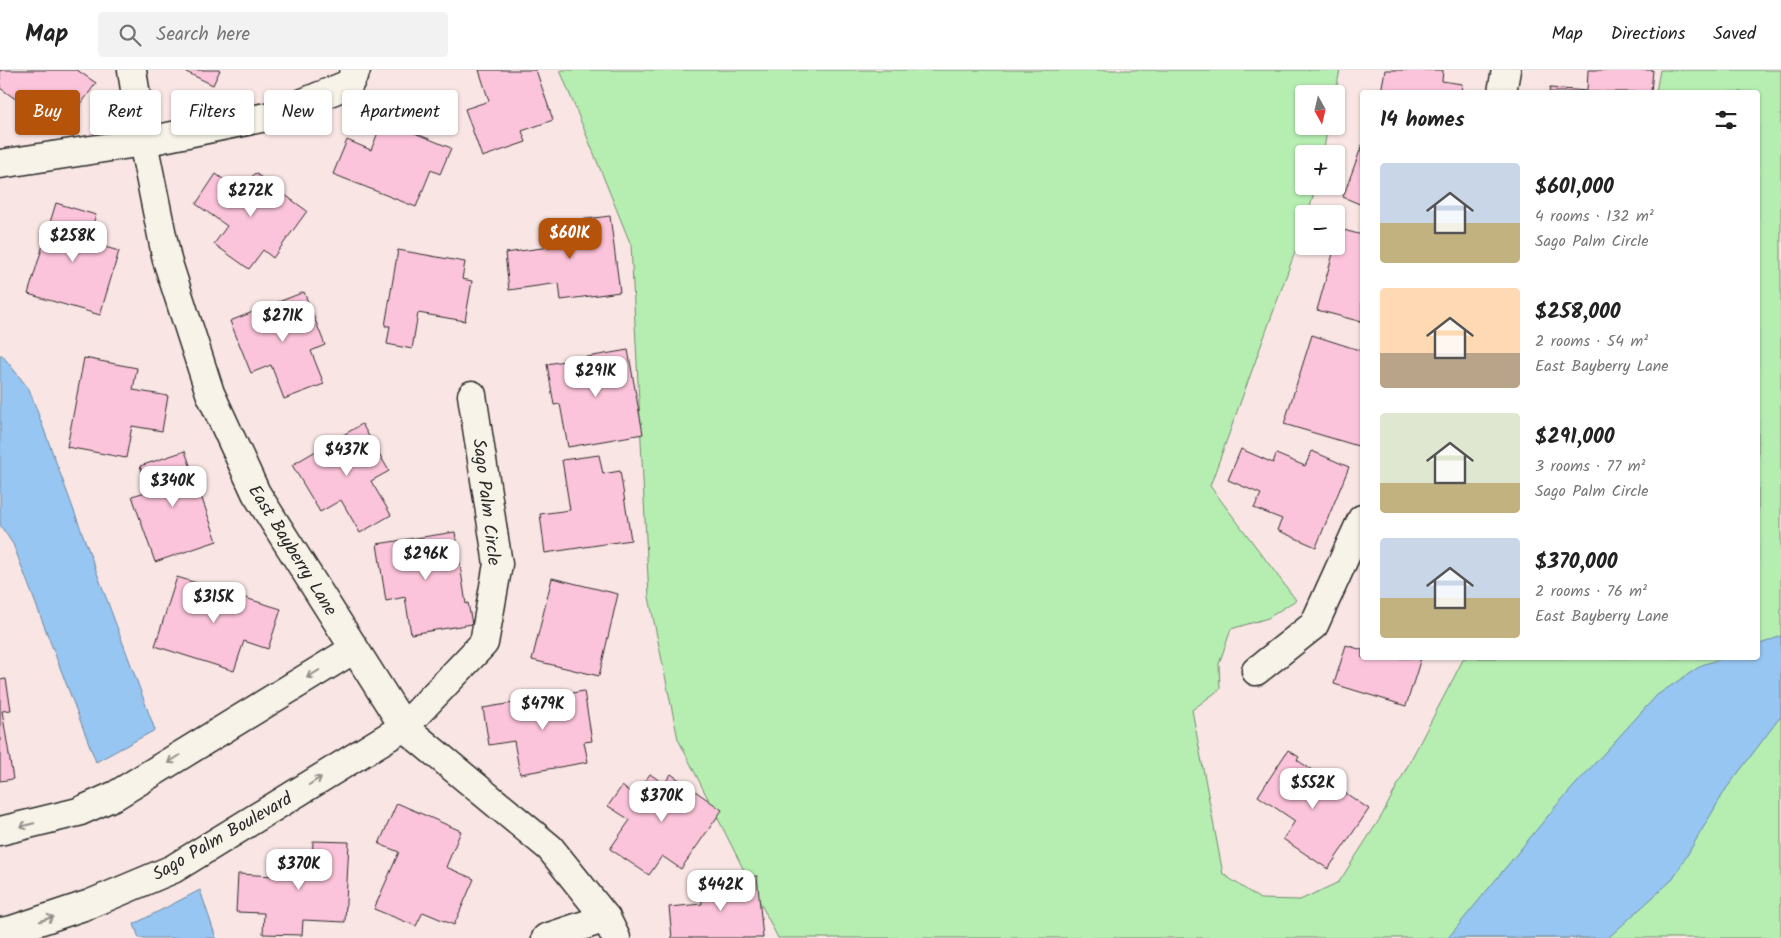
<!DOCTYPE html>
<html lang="en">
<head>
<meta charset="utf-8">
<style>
	body { margin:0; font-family:Kalam,sans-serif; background:#f2f2f2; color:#222; height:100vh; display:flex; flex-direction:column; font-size:19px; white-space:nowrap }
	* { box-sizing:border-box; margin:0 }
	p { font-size:16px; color:#767676 }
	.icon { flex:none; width:28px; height:28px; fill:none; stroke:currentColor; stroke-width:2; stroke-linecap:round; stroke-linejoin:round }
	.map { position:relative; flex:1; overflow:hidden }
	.drawer { position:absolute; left:1360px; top:20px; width:400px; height:570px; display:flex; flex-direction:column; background:#fff; border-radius:5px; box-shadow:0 1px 4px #0004 }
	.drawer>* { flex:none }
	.guide { position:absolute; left:15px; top:20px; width:475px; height:45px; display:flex; gap:10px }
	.needle { width:32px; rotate:172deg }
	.controls { position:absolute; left:1295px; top:15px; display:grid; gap:10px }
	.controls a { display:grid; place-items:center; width:50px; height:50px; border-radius:5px; background:#fff; box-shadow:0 1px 4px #0004; font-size:25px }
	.price { position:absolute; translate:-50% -42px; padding:0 11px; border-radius:10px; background:#fff; color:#222; font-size:16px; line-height:32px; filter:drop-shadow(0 1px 2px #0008) }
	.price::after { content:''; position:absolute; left:50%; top:30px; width:15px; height:11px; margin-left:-8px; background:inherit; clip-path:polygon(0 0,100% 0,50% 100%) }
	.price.active { background:#b45309; color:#fff }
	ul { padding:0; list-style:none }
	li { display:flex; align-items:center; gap:15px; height:125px; padding:0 20px }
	li span { display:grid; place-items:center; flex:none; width:140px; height:100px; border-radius:5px; color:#555 }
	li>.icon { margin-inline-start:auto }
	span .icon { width:60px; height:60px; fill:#fffc; stroke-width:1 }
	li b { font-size:21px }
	h2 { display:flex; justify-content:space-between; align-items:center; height:60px; padding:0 20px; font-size:21px }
	.tag { padding:0 18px; border-radius:5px; background:#fff; box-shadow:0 1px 4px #0004; font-size:18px; line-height:45px }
	.tag.active { background:#b45309; color:#fff }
	header { display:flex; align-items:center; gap:30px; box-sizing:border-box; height:70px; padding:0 25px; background:#fff; border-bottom:1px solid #e0e0e0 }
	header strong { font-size:24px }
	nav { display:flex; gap:28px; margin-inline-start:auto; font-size:18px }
	.search { width:350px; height:45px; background:#f2f2f2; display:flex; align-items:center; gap:12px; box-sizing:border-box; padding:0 18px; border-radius:5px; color:#767676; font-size:19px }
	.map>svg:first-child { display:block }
	.green { fill:#b6eeb2; stroke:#708c6e }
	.water { fill:#97c6f2; stroke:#6c88a2 }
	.building { fill:#fcc4da; stroke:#2b2b2b }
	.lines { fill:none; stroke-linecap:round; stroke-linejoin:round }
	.street-casing { stroke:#2b2b2b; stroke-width:31 }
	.street { stroke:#f7f3e8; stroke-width:28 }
	.oneway { stroke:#918f8a }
	.labels { text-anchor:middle; stroke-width:5; stroke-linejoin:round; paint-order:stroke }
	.street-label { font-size:18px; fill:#2b2b2b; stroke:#f7f3e8 }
</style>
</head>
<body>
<header>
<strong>Map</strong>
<div class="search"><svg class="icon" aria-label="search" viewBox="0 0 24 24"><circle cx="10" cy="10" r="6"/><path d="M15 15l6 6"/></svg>Search here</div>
<nav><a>Map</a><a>Directions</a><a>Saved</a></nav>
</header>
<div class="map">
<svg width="1781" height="868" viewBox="0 0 1781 868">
	<rect width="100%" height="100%" fill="#f8e5e4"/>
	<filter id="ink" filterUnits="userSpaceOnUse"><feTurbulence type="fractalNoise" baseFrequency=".02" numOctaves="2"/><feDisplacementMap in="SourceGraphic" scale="10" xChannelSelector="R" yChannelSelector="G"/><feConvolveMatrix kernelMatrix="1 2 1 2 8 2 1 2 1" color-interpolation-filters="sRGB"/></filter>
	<g filter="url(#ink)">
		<!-- green -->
		<path class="green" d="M560,0H1340L1335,24H1304V56H1328L1323,84H1304V116H1316L1308,144H1304V157L1210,416L1296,530L1268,548L1231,559L1219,594L1220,619L1192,640L1223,804L1260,829L1300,830L1339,812L1381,747L1464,588H1758V22H1656L1660,0H1781V868H778L678,669L649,527L631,175Z"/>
		<!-- water -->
		<g class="water">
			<path d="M0,285H2L29,319L155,660L96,692L13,474L0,455Z"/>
			<path d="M1781,566V647L1778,650L1726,719L1673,809L1608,868H1448L1556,736L1657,625L1702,595L1723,588H1758V575Z"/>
			<path d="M200,820L216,868H139L134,854Z"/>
		</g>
		<!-- building -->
		<g class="building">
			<path d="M0,0H77L96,13L71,48L46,31L37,44L0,18Z"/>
			<path d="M182,0H220L213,15Z"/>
			<path d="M479,0H536L553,50L522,61L526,72L482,87L465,39L489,31Z"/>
			<path d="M1385,0H1443L1442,11L1462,14L1461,22H1381Z"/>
			<path d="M1588,0H1653L1651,22H1549L1550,18L1587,21Z"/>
			<path d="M383,50L451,78L440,104L431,100L416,137L333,104L347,70L371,80Z"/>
			<path d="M1362,75V135L1343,127Z"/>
			<path d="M255,103L307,141L273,188L263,180L249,199L214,174L227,156L196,134L216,104L241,122Z"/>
			<path d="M56,133L96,145L87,172L119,181L100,245L28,224Z"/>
			<path d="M610,146L620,222L561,230L559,213L509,220L505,183L550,177L547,154Z"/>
			<path d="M1340,159L1362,165V252L1317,240Z"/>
			<path d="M398,180L465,192L462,209L472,211L465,251L418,243L412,279L387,274L390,256H385Z"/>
			<path d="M304,222L325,275L311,281L324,314L284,329L271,295L251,303L230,251Z"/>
			<path d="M1312,265L1362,281V361L1358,376L1284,354Z"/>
			<path d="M628,280L643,364L568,377L560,334L554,335L547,294Z"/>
			<path d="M84,288L137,298L133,320L168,326L162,361L132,356L126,388L67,377Z"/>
			<path d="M362,354L389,401L371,411L391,445L360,463L341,430L320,442L292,395Z"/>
			<path d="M1241,379L1273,393L1276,384L1305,396L1312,381L1349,397L1316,477L1277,460L1282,449L1254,438L1261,424L1228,410Z"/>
			<path d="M185,381L217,471L155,492L132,426L149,421L140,396Z"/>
			<path d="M599,385L603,404L620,401L631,470L545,483L540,444L570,440L562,390Z"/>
			<path d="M455,462L466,534L468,533L472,554L411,564L405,527L386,531L377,474Z"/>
			<path d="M177,507L281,539L268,579L244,571L234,601L155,576Z"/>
			<path d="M552,508L618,524L599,606L532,590Z"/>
			<path d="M1346,575L1362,580V588H1421L1406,636L1334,614Z"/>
			<path d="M6,609L11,640L2,641L13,709L0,711V610Z"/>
			<path d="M584,621L592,671L584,672L588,692L520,704L514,671L489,675L483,638Z"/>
			<path d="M1288,680L1299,687L1297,690L1369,739L1328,799L1283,769L1295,751L1258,726Z"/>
			<path d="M650,704L664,714L671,704L722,740L681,799L662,786L649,805L610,779L630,750L608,736L622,716L635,726Z"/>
			<path d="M397,733L461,761L446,797L474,809L454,855L423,842L416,856L374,839L399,782L379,774Z"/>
			<path d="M313,771L349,772L345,852L303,850L302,865L263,864L264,843L236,842L238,804L274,806L275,790L312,791Z"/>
			<path d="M757,806L763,868H672L669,837L702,834L700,812Z"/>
		</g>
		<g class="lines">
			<!-- street casing -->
			<g class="street-casing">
				<g id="street">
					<path d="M132,0L143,72L167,190L210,323L256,423L404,657L550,778L606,848L616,868"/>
					<path d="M1502,22L1506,0"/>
					<path d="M0,94L143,72L271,46L349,14L356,0"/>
					<path d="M1256,601L1314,555L1362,449"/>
					<path d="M0,761L78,742L116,725L354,579"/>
					<path d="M0,862L12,860L90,834L173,799L404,657L484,573L498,494L472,325"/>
					<path d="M546,868L606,848"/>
				</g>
			</g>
			<!-- street -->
			<use href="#street" class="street"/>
		</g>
		<!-- one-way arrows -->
		<defs><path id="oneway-shaft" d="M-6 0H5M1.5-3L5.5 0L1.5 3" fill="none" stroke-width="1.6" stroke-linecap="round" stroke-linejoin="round" transform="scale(1.25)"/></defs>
		<g class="oneway">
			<use href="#oneway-shaft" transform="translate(313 604) rotate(148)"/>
			<use href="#oneway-shaft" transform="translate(174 689) rotate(148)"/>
			<use href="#oneway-shaft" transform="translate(315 711) rotate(-32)"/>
			<use href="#oneway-shaft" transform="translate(27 755) rotate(166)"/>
			<use href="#oneway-shaft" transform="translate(47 849) rotate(-18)"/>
		</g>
	</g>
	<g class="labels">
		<!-- street labels -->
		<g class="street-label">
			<text transform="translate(487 432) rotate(83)" y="6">Sago Palm Circle</text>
			<text transform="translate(293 480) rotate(58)" y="6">East Bayberry Lane</text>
			<text transform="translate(222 766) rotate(-30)" y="6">Sago Palm Boulevard</text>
		</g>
	</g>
</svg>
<div class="controls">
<a><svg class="needle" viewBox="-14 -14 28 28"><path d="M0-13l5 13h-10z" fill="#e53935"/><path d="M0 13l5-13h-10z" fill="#767676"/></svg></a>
<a>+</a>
<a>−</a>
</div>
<b class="price" style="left:251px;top:148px">$272K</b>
<b class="price active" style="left:570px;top:190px">$601K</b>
<b class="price" style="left:73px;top:193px">$258K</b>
<b class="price" style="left:283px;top:273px">$271K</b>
<b class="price" style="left:596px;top:328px">$291K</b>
<b class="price" style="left:347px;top:407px">$437K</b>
<b class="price" style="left:173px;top:438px">$340K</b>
<b class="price" style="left:426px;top:511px">$296K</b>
<b class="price" style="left:214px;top:554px">$315K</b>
<b class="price" style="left:543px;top:661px">$479K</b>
<b class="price" style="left:1313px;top:740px">$552K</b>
<b class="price" style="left:662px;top:753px">$370K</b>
<b class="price" style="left:299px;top:821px">$370K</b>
<b class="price" style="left:721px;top:842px">$442K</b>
<div class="guide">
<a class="tag active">Buy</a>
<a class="tag">Rent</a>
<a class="tag">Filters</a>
<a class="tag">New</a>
<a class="tag">Apartment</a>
</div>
<section class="drawer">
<h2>14 homes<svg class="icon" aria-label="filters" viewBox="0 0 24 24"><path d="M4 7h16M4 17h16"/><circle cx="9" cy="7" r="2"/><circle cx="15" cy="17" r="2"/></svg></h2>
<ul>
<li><span style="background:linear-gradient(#c9d6e8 60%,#c2b280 0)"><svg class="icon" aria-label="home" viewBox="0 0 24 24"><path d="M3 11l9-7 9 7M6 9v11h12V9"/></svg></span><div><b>$601,000</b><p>4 rooms · 132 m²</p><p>Sago Palm Circle</p></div></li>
<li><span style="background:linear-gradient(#ffd9b3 65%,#b9a48a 0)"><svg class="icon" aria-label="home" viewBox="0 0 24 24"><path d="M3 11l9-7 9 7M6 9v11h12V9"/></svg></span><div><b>$258,000</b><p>2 rooms · 54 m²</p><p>East Bayberry Lane</p></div></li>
<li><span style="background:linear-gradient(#dfe7d0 70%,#c2b280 0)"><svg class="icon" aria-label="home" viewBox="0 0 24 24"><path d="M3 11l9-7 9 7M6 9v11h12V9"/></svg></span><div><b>$291,000</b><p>3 rooms · 77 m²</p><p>Sago Palm Circle</p></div></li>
<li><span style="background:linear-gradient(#c9d6e8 60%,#c2b280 0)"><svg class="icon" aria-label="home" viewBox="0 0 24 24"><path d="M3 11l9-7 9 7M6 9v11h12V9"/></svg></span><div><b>$370,000</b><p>2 rooms · 76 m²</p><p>East Bayberry Lane</p></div></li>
</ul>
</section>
</div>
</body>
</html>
